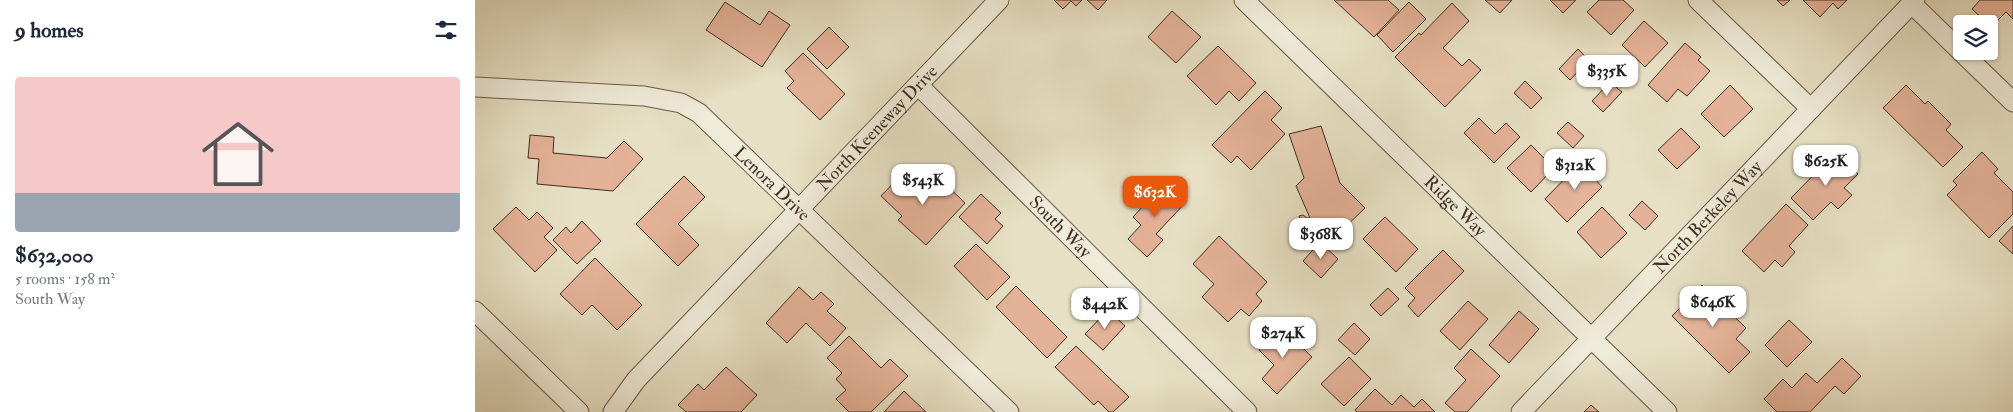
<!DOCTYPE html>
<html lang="en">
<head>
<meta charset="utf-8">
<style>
	body { margin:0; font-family:"IM FELL Double Pica",serif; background:#f6f6f7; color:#1f2937; height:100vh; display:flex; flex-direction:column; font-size:19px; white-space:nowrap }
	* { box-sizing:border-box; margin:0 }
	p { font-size:16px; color:#747a83 }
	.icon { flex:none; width:28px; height:28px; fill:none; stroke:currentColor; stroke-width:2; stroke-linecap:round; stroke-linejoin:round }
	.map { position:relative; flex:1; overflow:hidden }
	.details { display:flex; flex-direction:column; background:#fff; width:475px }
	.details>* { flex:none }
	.buttons { position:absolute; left:1478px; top:15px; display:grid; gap:10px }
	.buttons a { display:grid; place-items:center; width:45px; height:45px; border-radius:5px; background:#fff; box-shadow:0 1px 4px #0004; font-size:25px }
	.price { position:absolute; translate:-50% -42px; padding:0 11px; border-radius:10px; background:#fff; color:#222; font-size:16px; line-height:32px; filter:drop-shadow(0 1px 2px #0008) }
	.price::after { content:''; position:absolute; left:50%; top:30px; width:15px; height:11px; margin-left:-8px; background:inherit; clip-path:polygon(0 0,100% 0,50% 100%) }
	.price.selected { background:#ea580c; color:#fff }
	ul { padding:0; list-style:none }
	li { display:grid; align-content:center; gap:10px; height:265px; padding:0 15px }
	li span { display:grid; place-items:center; height:155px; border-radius:5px; color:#555 }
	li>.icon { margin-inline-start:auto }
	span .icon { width:90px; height:90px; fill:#fffc; stroke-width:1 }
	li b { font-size:21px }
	h2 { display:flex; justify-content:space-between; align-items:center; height:60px; padding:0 15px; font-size:21px }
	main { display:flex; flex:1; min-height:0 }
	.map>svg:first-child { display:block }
	.building { fill:#e4b298; stroke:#3f2f1f }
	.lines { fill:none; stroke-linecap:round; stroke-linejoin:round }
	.street-casing { stroke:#695b48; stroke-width:21 }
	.street { stroke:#efebd9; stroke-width:19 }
	.labels { text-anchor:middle; stroke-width:4.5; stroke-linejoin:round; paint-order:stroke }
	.street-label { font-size:18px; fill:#3f2f1f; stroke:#efebd9 }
</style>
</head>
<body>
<main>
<section class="details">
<h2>9 homes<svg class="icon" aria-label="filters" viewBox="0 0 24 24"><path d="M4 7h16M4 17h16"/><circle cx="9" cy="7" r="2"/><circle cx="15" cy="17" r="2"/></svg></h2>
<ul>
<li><span style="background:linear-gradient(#f6c9c9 75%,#9aa5b1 0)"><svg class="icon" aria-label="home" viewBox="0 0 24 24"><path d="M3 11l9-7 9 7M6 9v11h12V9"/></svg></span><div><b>$632,000</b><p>5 rooms · 158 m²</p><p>South Way</p></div></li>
</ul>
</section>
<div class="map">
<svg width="1538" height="412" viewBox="0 0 1538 412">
	<rect width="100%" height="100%" fill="#e7e0c4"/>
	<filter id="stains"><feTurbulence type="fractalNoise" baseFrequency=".004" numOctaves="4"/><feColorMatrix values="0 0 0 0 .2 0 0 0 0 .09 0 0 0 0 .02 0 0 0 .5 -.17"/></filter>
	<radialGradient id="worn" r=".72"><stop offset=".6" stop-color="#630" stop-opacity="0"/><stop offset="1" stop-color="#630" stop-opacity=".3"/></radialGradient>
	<!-- building -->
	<g class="building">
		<path d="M579,0H607L601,6L596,1L588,9Z"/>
		<path d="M612,0H632L623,10Z"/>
		<path d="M859,0H913L924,10L899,37Z"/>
		<path d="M1010,0H1037L1025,13Z"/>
		<path d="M1075,0H1101L1088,13Z"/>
		<path d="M1124,0H1148L1159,10L1136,35L1112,12Z"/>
		<path d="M1302,0H1315L1308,6Z"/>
		<path d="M1328,0H1372L1363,9L1358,3L1345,17Z"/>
		<path d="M1505,0H1538V19L1531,12L1516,27L1497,9Z"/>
		<path d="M250,2L285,25L294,11L315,25L287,67L231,30Z"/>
		<path d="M934,2L951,19L918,52L902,35Z"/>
		<path d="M977,3L994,21L968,48L987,66L994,59L1006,70L970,107L920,57L944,33L946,35Z"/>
		<path d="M697,11L726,37L701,63L673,37Z"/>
		<path d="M1169,21L1193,43L1170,67L1147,45Z"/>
		<path d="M354,27L374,47L352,69L332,49Z"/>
		<path d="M1210,43L1226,57L1223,60L1235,71L1212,96L1203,89L1192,102L1173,85Z"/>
		<path d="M743,46L781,83L764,101L754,91L741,105L712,76Z"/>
		<path d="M1103,49L1114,60L1095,80L1084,69Z"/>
		<path d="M328,53L370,94L345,120L312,88L319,81L310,71Z"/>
		<path d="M1050,81L1067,98L1056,109L1039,93Z"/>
		<path d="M1135,82L1147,92L1128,112L1117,101Z"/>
		<path d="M1255,85L1278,109L1249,137L1226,114Z"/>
		<path d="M1431,85L1450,104L1453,101L1476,124L1471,130L1488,147L1468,167L1408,108Z"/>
		<path d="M790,91L807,108L796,120L810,134L776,170L762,156L756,163L737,145Z"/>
		<path d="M1004,118L1020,134L1031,123L1045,137L1019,163L989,133Z"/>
		<path d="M1093,122L1109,136L1098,148L1082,133Z"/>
		<path d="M846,126L865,183L890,208L865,232L857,224L841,239L827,225L824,216L828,215L832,218H835L821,186L829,178L814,134Z"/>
		<path d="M1206,128L1225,147L1202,169L1183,150Z"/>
		<path d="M55,135L79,137L78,153L132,158L149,141L168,159L138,191L62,184L64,159L53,158Z"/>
		<path d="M1056,145L1079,168L1056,192L1032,168Z"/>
		<path d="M1507,152L1523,169L1519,173L1538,192V214L1514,238L1472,195L1482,185L1478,181Z"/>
		<path d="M1360,153L1383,174L1369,188L1377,195L1363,209L1356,202L1338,220L1316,198Z"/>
		<path d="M1109,159L1125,174L1120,179L1127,187L1092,222L1070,199Z"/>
		<path d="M429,172L450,191L463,177L490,203L451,245L423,220L427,216L406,196Z"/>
		<path d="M209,176L230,197L203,224L224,245L203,266L161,224Z"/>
		<path d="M690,182L711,202L681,234L688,240L672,257L653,239L666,225L658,217Z"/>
		<path d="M506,194L526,213L520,219L528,226L512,244L484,217Z"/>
		<path d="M1167,201L1183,216L1170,230L1154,215Z"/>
		<path d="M1311,204L1333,225L1314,246L1320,252L1307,267L1300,260L1289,272L1267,251Z"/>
		<path d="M41,207L54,220L62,212L78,228L69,237L82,250L60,272L18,229Z"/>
		<path d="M1127,207L1152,233L1126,258L1102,232Z"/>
		<path d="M910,217L943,249L921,272L888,239Z"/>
		<path d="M107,221L126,241L102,264L78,240L91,227L96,233Z"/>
		<path d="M1538,226V254L1524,241Z"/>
		<path d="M744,236L792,282L781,294L787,301L774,316L766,309L753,322L727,297L739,284L718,264Z"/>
		<path d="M845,242L863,259L846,278L828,261Z"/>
		<path d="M501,244L535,277L512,300L479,266Z"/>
		<path d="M968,250L989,271L943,317L933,306L940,298L930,288Z"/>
		<path d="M120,258L167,305L142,330L117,305L107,315L85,294Z"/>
		<path d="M1227,285L1271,328L1261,339L1275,352L1254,373L1197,316Z"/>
		<path d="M541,286L592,337L572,358L521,307Z"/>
		<path d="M324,287L338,300L346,292L359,304L352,311L371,328L355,346L331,323L312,343L291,323Z"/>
		<path d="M913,288L924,299L906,316L895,305Z"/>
		<path d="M993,301L1013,319L985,350L965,331Z"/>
		<path d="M633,310L650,326L628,350L610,334Z"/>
		<path d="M1044,311L1064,329L1034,363L1014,345Z"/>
		<path d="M1314,320L1337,342L1312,367L1290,345Z"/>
		<path d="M879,323L895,339L880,355L863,340Z"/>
		<path d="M805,326L837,357L802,394L787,379L799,365L784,350Z"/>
		<path d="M374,336L406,368L415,359L433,376L396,412H374L361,399L371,390L361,379L367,373L352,358Z"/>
		<path d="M601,346L654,397L638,412H634L623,401L619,405L580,367Z"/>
		<path d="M996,349L1025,376L992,412H980L970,403L991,380L979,368Z"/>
		<path d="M874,357L896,379L869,406L846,384Z"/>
		<path d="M1367,358L1386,376L1369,394L1360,386L1335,412H1302L1289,399L1308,379L1317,388L1331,373L1342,383Z"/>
		<path d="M251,367L282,395L266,412H211L203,405L223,384L229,390Z"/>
		<path d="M900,389L917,405L926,395L939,407L947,399L960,412H882L880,410Z"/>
		<path d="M429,391L451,412H409Z"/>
		<path d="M1116,405L1124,412H1109Z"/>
	</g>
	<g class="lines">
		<!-- street casing -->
		<g class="street-casing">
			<g id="street">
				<path id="s1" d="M769,0L1192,412"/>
				<path d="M1223,0L1336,109"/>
				<path d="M1436,3L1538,102"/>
				<path id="s2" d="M443,85L772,412"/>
				<path id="s3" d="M0,87L169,96L206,103L224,113L534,412"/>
				<path d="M0,311L104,412"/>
				<path id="s4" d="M138,412L161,380L524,0"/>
				<path id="s5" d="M1046,412L1440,0"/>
			</g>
		</g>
		<!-- street -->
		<use href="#street" class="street"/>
	</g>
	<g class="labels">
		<!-- street labels -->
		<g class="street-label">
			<text dy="6" stroke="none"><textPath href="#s4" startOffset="388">North Keeneway Drive</textPath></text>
			<text dy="6" stroke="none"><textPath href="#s3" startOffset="329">Lenora Drive</textPath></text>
			<text dy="6" stroke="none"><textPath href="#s1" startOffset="295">Ridge Way</textPath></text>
			<text dy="6" stroke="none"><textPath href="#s5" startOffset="270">North Berkeley Way</textPath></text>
			<text dy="6" stroke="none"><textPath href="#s2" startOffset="201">South Way</textPath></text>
		</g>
	</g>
	<rect width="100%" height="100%" filter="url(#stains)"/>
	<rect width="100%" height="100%" fill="url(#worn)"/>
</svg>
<div class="buttons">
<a><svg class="icon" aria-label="layers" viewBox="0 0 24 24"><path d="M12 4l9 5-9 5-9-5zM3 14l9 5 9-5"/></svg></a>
</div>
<b class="price" style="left:1132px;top:97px">$335K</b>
<b class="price" style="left:1351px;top:187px">$625K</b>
<b class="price" style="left:1100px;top:191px">$312K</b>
<b class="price" style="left:448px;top:206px">$543K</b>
<b class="price selected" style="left:680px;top:218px">$632K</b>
<b class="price" style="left:846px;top:260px">$368K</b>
<b class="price" style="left:1238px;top:328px">$646K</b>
<b class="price" style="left:630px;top:330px">$442K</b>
<b class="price" style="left:808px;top:359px">$274K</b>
</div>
</main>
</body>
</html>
